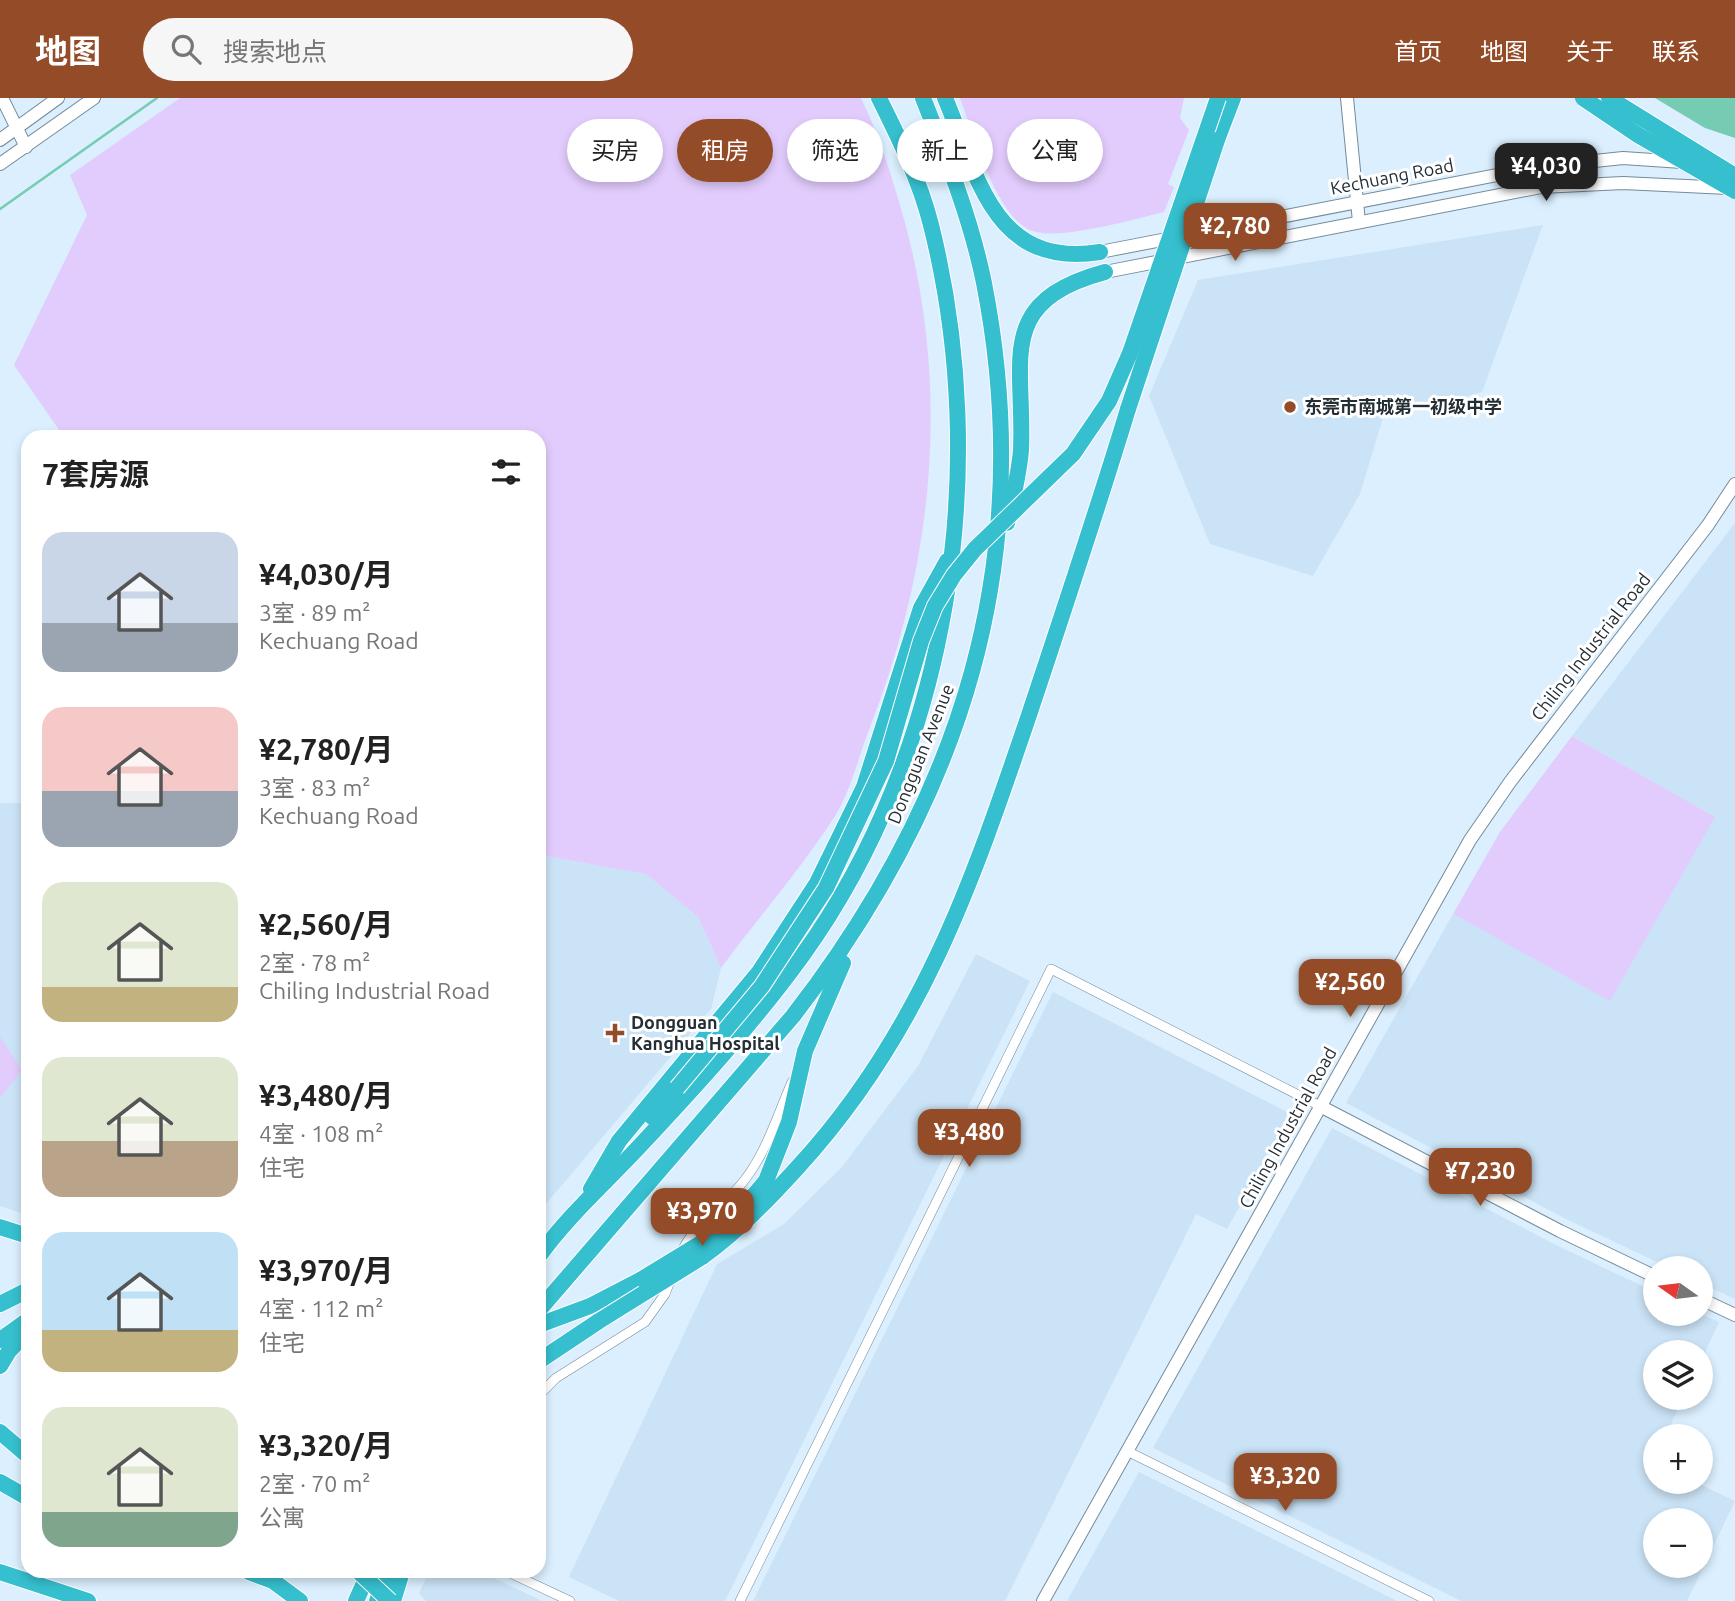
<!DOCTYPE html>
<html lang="zh">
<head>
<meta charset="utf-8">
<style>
	body { margin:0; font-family:Ubuntu,"Noto Sans SC",sans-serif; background:#f6f6f6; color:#222; height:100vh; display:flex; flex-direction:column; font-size:26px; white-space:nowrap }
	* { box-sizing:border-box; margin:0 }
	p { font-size:23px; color:#767676 }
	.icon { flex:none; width:38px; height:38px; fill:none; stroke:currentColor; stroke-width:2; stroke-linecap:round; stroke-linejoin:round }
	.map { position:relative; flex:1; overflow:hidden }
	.side { position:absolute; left:21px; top:332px; width:525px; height:1148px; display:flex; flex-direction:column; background:#fff; border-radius:21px; box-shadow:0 4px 10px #0003 }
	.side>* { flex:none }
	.banner { position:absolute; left:567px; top:21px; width:665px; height:63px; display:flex; gap:14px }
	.needle { width:46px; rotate:284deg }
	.controls { position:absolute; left:1643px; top:1158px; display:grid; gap:14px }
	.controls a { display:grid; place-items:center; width:70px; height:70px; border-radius:50%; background:#fff; box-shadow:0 4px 10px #0003; font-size:35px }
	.price { position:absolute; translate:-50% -60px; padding:0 16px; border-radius:14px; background:#934b28; color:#fff; font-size:23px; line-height:46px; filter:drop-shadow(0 2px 4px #0008) }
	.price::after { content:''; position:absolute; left:50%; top:42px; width:21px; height:16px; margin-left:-10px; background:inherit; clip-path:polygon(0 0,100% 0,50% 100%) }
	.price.selected { background:#222; color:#fff }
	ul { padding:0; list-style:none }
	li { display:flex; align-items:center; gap:21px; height:175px; padding:0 21px }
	li span { display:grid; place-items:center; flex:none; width:196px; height:140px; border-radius:21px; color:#555 }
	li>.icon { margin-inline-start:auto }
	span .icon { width:84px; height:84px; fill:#fffc; stroke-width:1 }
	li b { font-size:30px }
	h2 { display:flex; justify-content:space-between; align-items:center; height:84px; padding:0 21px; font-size:30px }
	.chip { padding:0 24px; border-radius:32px; background:#fff; box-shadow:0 4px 10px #0003; font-size:24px; line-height:63px }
	.chip.selected { background:#934b28; color:#fff }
	header { display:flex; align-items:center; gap:42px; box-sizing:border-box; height:98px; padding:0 35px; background:#934b28; color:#fff }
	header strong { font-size:33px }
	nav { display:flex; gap:38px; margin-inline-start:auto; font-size:24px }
	.search { width:490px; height:63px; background:#f6f6f6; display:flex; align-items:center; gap:18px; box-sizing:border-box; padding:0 24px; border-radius:38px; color:#767676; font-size:26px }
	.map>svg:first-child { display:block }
	.built { fill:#cbe3f6; fill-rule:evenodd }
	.green { fill:#e2ccfd }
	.water { fill:#75ccb2 }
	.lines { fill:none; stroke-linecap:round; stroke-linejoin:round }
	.stream { stroke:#75ccb2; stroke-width:2.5 }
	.street-casing { stroke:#748b9b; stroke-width:10 }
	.secondary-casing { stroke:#748b9b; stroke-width:14 }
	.highway-casing { stroke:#fff; stroke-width:18 }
	.street { stroke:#fff; stroke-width:9 }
	.secondary { stroke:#fff; stroke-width:12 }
	.highway { stroke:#36bfce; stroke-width:16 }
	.highway-bridge-casing { stroke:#fff; stroke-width:18; stroke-linecap:butt }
	.highway-bridge { stroke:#36bfce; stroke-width:16 }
	.poi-dot { fill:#934b28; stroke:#fff; stroke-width:2.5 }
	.labels { text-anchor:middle; stroke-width:6; stroke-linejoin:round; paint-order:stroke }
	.street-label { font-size:18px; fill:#242e35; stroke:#fff }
	.poi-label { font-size:18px; font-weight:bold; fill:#242e35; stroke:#fff; text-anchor:start }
</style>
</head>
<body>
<header>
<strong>地图</strong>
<div class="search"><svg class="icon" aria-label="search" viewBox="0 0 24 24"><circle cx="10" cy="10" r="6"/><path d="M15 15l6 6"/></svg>搜索地点</div>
<nav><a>首页</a><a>地图</a><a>关于</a><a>联系</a></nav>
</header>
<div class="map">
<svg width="1735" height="1503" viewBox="0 0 1735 1503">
	<rect width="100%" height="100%" fill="#dbeffe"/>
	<!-- built -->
	<g class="built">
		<path d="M1543,127L1482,294L1383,320L1360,396L1313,478L1210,446L1149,298L1198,182Z"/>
		<path d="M1735,425V1201L1701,1185V1171H1672L1566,1121L1346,1005L1453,816L1610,902L1714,719L1572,638Z"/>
		<path d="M0,705H28V1117L0,1108Z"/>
		<path d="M539,757L646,776L698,819L721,870L711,911L539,1114Z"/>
		<path d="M976,856L1030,883L725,1503H619L569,1479L717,1166L784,1126L842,1069L918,968Z"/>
		<path d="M1053,894L1291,1016L1227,1131L1196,1116L1005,1503H753Z"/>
		<path d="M1332,1030L1554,1146L1655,1194L1656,1216H1701L1719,1224L1701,1263V1255H1656V1300H1683L1665,1339H1656V1384H1695L1735,1403L1687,1503H1461L1153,1350ZM1656,1423H1701V1468H1656Z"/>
		<path d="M1139,1374L1397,1503H1067Z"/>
		<path d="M429,1474H481L542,1503H426L419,1495Z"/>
	</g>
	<!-- green -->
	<g class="green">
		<path d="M180,0H861C877,33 889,69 899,104C952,279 936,460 870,629C859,657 851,692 835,718C801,771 758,820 721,870L698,819L646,776L539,757V340L64,339L14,267L87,117L70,77Z"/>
		<path d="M960,0H1184L1180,20L1189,32L1168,86L1174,89L1164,114C1135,121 1056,144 1030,132C995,116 973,35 960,0Z"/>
		<path d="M1572,638L1715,719L1610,903L1453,816L1500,734Z"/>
		<path d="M0,939L22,972L0,1000Z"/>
	</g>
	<!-- water -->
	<path class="water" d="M1655,0H1735V40L1705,30Z"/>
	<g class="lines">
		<!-- stream -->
		<path class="stream" d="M0,111L157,0"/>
		<!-- street casing -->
		<g class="street-casing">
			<g id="street">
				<path d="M681,1155C693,1128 719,1111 738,1090C765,1060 776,1020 792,984"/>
				<path d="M539,1297L556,1280L645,1224L665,1196L671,1181"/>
				<path d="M1127,1353L1429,1503"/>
				<path d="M508,1474L570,1503"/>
				<path d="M740,1503L1051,871L1320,1008"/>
			</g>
		</g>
		<!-- secondary casing -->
		<g class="secondary-casing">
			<g id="secondary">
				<path d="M2,0L26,49"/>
				<path d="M1347,0L1359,124"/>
				<path d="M0,42L58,0"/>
				<path d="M0,66L94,0"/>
				<path d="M1100,154L1538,69L1623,60L1682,64"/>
				<path d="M1105,174L1541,89L1623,85L1728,90"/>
				<path d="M1320,1008L1560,1133L1656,1179"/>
				<path d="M1701,1201L1735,1217"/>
				<path d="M1043,1503L1470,742L1510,684L1708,427L1735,386"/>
			</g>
		</g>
		<!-- highway casing -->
		<g class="highway-casing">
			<g id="highway">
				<path d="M945,0C978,78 993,171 1100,154"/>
				<path d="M1217,42L1233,0"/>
				<path d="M1007,425C1013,401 1019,376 1021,352C1025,262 994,204 1105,174"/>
				<path d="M652,1019L677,990"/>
				<path d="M591,1091L619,1043L759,874L817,785L864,689L921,510L947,463"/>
				<path d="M0,1129L28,1138"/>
				<path d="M701,1145L739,1115L766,1083L789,1024L805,953L843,865"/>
				<path d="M539,1158C568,1118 603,1087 636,1052C694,990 752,927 802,858C950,653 992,370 931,127C920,83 899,40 879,0"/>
				<path d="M702,1159C738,1133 768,1102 798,1069C921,935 972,785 1029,617C1063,515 1097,413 1128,311"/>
				<path d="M0,1206L28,1192"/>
				<path d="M539,1212L793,918C962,700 1038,461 984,185C971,121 947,61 923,0"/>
				<path d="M539,1227L590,1208L642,1181"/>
				<path d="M0,1242L28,1222"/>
				<path d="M539,1263L599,1223"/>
				<path d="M0,1268L9,1253L28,1233"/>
				<path d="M0,1334L28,1358"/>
				<path d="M0,1384L28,1400"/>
				<path d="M0,1474L88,1503"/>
				<path d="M249,1474L273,1483L300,1503"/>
				<path d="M356,1503L369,1474"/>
				<path d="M377,1503L387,1474"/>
				<path d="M393,1503L402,1474"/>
			</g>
		</g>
		<!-- street -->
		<use href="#street" class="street"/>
		<!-- secondary -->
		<use href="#secondary" class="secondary"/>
		<!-- highway -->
		<use href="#highway" class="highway"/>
		<!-- highway-bridge casing -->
		<g class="highway-bridge-casing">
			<g id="highway-bridge">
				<path d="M1583,0L1638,37L1735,93"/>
				<path d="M1609,0L1735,78"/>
				<path d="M1128,311L1217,42"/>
				<path d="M677,990L762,888L826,790L886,663L921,543L935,508L954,477L975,451L1073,356L1109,303L1130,255L1218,0"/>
				<path d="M642,1181L701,1145"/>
				<path d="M599,1223L702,1159"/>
				<path d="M359,1474L390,1503"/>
			</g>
		</g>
		<!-- highway-bridge -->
		<use href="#highway-bridge" class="highway-bridge"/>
	</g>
	<!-- markers -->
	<g class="poi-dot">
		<circle cx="1290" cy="309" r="7"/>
		<path d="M611.5 924.5h7v7h7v7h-7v7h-7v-7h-7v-7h7z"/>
	</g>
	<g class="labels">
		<!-- street labels -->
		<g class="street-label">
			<text transform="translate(1392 79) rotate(-11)" y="6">Kechuang Road</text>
			<text transform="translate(1591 549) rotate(-52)" y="6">Chiling Industrial Road</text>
			<text transform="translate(921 656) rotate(-68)" y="6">Dongguan Avenue</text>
			<text transform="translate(1288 1030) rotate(-61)" y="6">Chiling Industrial Road</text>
		</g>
		<!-- poi labels -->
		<g class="poi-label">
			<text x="1304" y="315">东莞市南城第一初级中学</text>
			<text x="631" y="931">Dongguan<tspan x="631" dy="21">Kanghua Hospital</tspan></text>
		</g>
	</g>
</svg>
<div class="controls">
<a><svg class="needle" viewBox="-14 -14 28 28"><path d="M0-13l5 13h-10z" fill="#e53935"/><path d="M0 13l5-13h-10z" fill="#767676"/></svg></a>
<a><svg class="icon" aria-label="layers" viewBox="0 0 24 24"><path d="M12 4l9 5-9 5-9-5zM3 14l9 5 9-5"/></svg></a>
<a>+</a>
<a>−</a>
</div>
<b class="price selected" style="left:1546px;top:105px">¥4,030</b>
<b class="price" style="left:1235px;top:165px">¥2,780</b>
<b class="price" style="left:1350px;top:921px">¥2,560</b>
<b class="price" style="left:969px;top:1071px">¥3,480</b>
<b class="price" style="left:1480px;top:1110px">¥7,230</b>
<b class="price" style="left:702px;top:1150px">¥3,970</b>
<b class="price" style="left:1285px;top:1415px">¥3,320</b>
<div class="banner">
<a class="chip">买房</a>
<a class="chip selected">租房</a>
<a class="chip">筛选</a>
<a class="chip">新上</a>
<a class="chip">公寓</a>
</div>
<section class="side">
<h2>7套房源<svg class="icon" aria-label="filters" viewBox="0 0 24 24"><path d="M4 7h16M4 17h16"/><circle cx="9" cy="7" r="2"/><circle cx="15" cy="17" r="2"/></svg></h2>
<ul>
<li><span style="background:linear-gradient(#c9d6e8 65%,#9aa5b1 0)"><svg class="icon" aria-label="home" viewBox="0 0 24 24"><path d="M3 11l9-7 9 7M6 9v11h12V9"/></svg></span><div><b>¥4,030/月</b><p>3室 · 89 m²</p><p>Kechuang Road</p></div></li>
<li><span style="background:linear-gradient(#f6c9c9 60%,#9aa5b1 0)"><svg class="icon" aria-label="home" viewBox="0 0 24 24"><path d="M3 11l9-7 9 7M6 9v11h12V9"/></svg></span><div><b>¥2,780/月</b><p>3室 · 83 m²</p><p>Kechuang Road</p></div></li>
<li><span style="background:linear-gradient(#dfe7d0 75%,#c2b280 0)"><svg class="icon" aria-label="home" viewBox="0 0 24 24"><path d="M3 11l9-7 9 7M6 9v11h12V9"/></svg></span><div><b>¥2,560/月</b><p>2室 · 78 m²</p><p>Chiling Industrial Road</p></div></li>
<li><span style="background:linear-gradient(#dfe7d0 60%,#b9a48a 0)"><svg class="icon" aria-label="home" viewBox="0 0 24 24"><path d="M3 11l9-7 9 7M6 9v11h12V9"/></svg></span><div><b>¥3,480/月</b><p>4室 · 108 m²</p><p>住宅</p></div></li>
<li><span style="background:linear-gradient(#bfe0f5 70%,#c2b280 0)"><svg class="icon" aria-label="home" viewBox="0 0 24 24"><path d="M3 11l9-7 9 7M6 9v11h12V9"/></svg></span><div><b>¥3,970/月</b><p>4室 · 112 m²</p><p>住宅</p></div></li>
<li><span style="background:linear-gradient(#dfe7d0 75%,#7fa58c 0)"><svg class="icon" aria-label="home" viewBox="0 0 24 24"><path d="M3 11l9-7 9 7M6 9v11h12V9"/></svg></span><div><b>¥3,320/月</b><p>2室 · 70 m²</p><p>公寓</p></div></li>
</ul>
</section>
</div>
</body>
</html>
